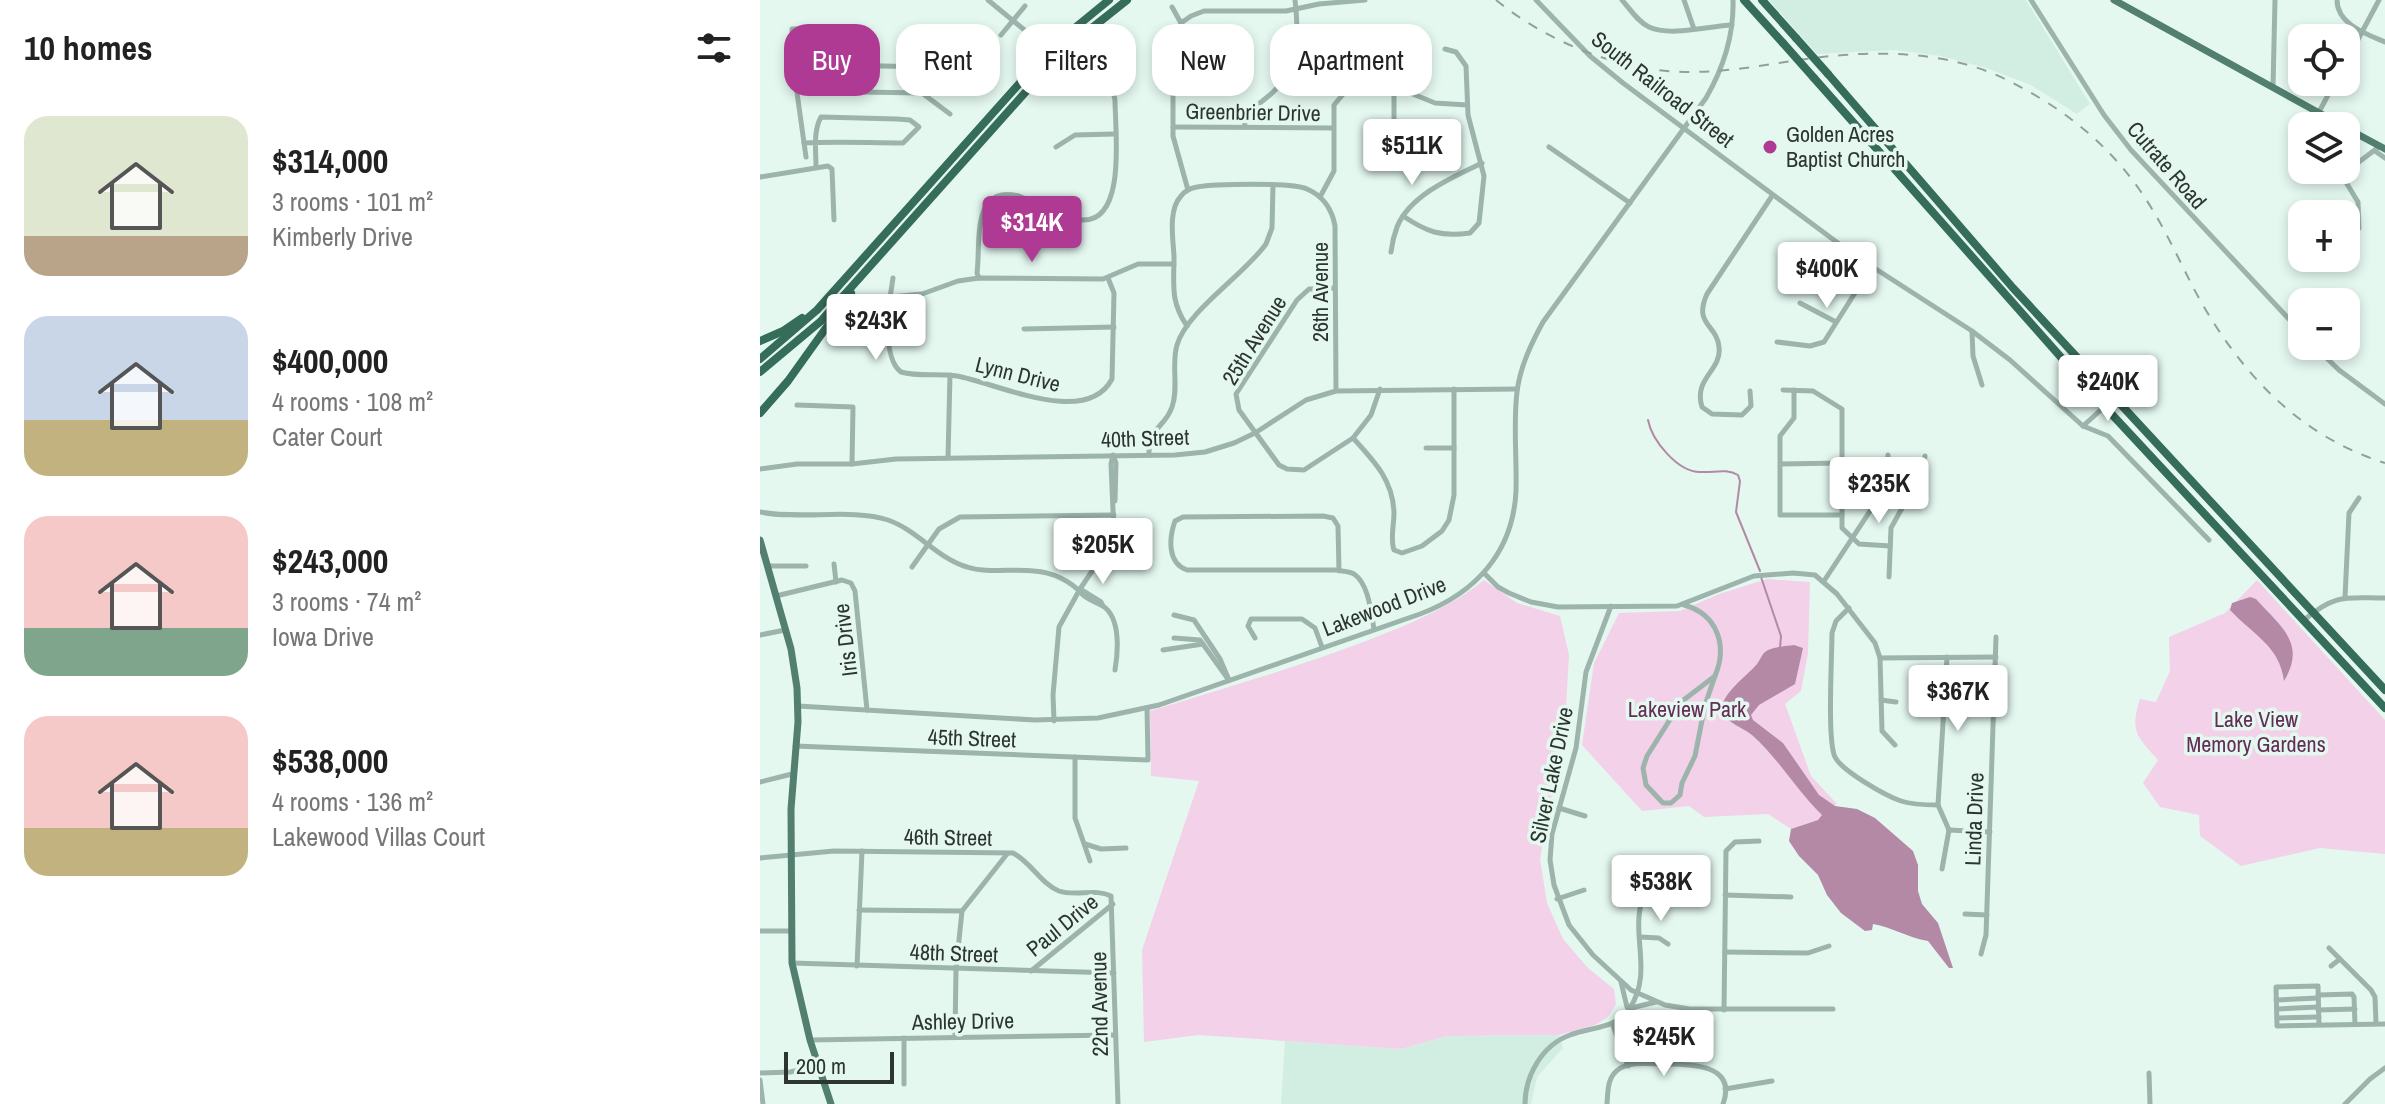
<!DOCTYPE html>
<html lang="en">
<head>
<meta charset="utf-8">
<style>
	body { margin:0; font-family:"Archivo Narrow",sans-serif; background:#f2f2f2; color:#222; height:100vh; display:flex; flex-direction:column; font-size:30px; white-space:nowrap }
	* { box-sizing:border-box; margin:0 }
	p { font-size:26px; color:#767676 }
	.icon { flex:none; width:44px; height:44px; fill:none; stroke:currentColor; stroke-width:2; stroke-linecap:round; stroke-linejoin:round }
	.map { position:relative; flex:1; overflow:hidden }
	.drawer { display:flex; flex-direction:column; background:#fff; width:760px }
	.drawer>* { flex:none }
	.guide { position:absolute; left:24px; top:24px; width:760px; height:72px; display:flex; gap:16px }
	.buttons { position:absolute; left:1528px; top:24px; display:grid; gap:16px }
	.buttons a { display:grid; place-items:center; width:72px; height:72px; border-radius:16px; background:#fff; box-shadow:0 4px 12px #0003; font-size:40px }
	.scale { position:absolute; left:24px; bottom:20px; width:110px; box-sizing:border-box; padding-left:8px; border:4px solid #2d3531; border-top:0; font-size:22px; line-height:28px; white-space:nowrap; color:#2d3531; -webkit-text-stroke:6px #e4f8f0; paint-order:stroke }
	.price { position:absolute; translate:-50% -68px; padding:0 18px; border-radius:8px; background:#fff; color:#222; font-size:26px; line-height:52px; filter:drop-shadow(0 2px 4px #0008) }
	.price::after { content:''; position:absolute; left:50%; top:48px; width:24px; height:18px; margin-left:-12px; background:inherit; clip-path:polygon(0 0,100% 0,50% 100%) }
	.price.on { background:#ae3a94; color:#fff }
	ul { padding:0; list-style:none }
	li { display:flex; align-items:center; gap:24px; height:200px; padding:0 24px }
	li span { display:grid; place-items:center; flex:none; width:224px; height:160px; border-radius:24px; color:#555 }
	li>.icon { margin-inline-start:auto }
	span .icon { width:96px; height:96px; fill:#fffc; stroke-width:1 }
	li b { font-size:34px }
	h2 { display:flex; justify-content:space-between; align-items:center; height:96px; padding:0 24px; font-size:34px }
	.pill { padding:0 28px; border-radius:24px; background:#fff; box-shadow:0 4px 12px #0003; font-size:28px; line-height:72px }
	.pill.on { background:#ae3a94; color:#fff }
	main { display:flex; flex:1; min-height:0 }
	.map>svg:first-child { display:block }
	.built { fill:#d2eee3 }
	.green { fill:#f3d1e8 }
	.water { fill:#b389a6 }
	.lines { fill:none; stroke-linecap:round; stroke-linejoin:round }
	.stream { stroke:#b389a6; stroke-width:2 }
	.minor { stroke:#9cb4ab; stroke-width:5 }
	.major { stroke:#527f6f; stroke-width:7 }
	.highway { stroke:#366c5a; stroke-width:8 }
	.rail { stroke:#92a09a; stroke-width:2; stroke-dasharray:10 10; stroke-linecap:butt }
	.highway-bridge { stroke:#366c5a; stroke-width:8 }
	.poi-dot { fill:#ae3a94; stroke:#e4f8f0; stroke-width:3 }
	.labels { text-anchor:middle; stroke-width:7; stroke-linejoin:round; paint-order:stroke }
	.street-label { font-size:22px; fill:#2d3531; stroke:#e4f8f0 }
	.poi-label { font-size:22px; fill:#2d3531; stroke:#e4f8f0; text-anchor:start }
	.park-label { font-size:22px; fill:#632d55; stroke:#e4f8f0 }
</style>
</head>
<body>
<main>
<section class="drawer">
<h2>10 homes<svg class="icon" aria-label="filters" viewBox="0 0 24 24"><path d="M4 7h16M4 17h16"/><circle cx="9" cy="7" r="2"/><circle cx="15" cy="17" r="2"/></svg></h2>
<ul>
<li><span style="background:linear-gradient(#dfe7d0 75%,#b9a48a 0)"><svg class="icon" aria-label="home" viewBox="0 0 24 24"><path d="M3 11l9-7 9 7M6 9v11h12V9"/></svg></span><div><b>$314,000</b><p>3 rooms · 101 m²</p><p>Kimberly Drive</p></div></li>
<li><span style="background:linear-gradient(#c9d6e8 65%,#c2b280 0)"><svg class="icon" aria-label="home" viewBox="0 0 24 24"><path d="M3 11l9-7 9 7M6 9v11h12V9"/></svg></span><div><b>$400,000</b><p>4 rooms · 108 m²</p><p>Cater Court</p></div></li>
<li><span style="background:linear-gradient(#f6c9c9 70%,#7fa58c 0)"><svg class="icon" aria-label="home" viewBox="0 0 24 24"><path d="M3 11l9-7 9 7M6 9v11h12V9"/></svg></span><div><b>$243,000</b><p>3 rooms · 74 m²</p><p>Iowa Drive</p></div></li>
<li><span style="background:linear-gradient(#f6c9c9 70%,#c2b280 0)"><svg class="icon" aria-label="home" viewBox="0 0 24 24"><path d="M3 11l9-7 9 7M6 9v11h12V9"/></svg></span><div><b>$538,000</b><p>4 rooms · 136 m²</p><p>Lakewood Villas Court</p></div></li>
</ul>
</section>
<div class="map">
<svg width="1625" height="1104" viewBox="0 0 1625 1104">
	<rect width="100%" height="100%" fill="#e4f8f0"/>
	<!-- built -->
	<g class="built">
		<path d="M1009,0H1266L1330,104L1317,114L1271,85L1226,68L1181,56L1135,50L1057,54Z"/>
		<path d="M799,1035L803,1048L777,1077L771,1104H521L525,1041L641,1049L687,1036Z"/>
	</g>
	<!-- green -->
	<g class="green">
		<path d="M1007,579L1050,582L1048,653L1041,691L1025,704L1051,776L1077,804L1058,820L1031,829L1008,814L944,817L929,806L882,811L822,745L834,663L859,613L920,611L959,594Z"/>
		<path d="M724,580L757,603L800,616L809,655L805,725L780,859L787,903L803,939L828,968L854,989L856,1004L848,1017L835,1025L799,1035L687,1036L641,1049L439,1035L384,1042L382,950L439,781L391,776L390,711C462,689 535,668 606,641C649,624 688,609 724,580Z"/>
		<path d="M1497,580L1625,720V854L1560,848L1481,866L1440,836L1439,815L1400,807L1383,783L1398,760C1376,736 1370,731 1380,699L1396,702L1410,671L1409,637L1465,613Z"/>
	</g>
	<!-- water -->
	<g class="water">
		<path d="M1490,597L1496,599C1520,626 1547,643 1524,681C1520,646 1492,634 1470,610L1472,603Z"/>
		<path d="M1034,645L1043,648L1035,684L999,705L991,715L993,720L1023,743L1059,795L1075,806L1097,809L1115,818L1153,851L1158,865V891L1162,904L1178,923L1193,968H1189L1168,941C1148,938 1132,927 1113,924L1112,930L1105,931L1081,913L1067,895L1058,875L1039,856L1029,841L1031,829L1058,820L1062,815C1037,791 1019,759 992,735C984,728 968,724 963,712C957,697 988,675 997,664C1000,660 1001,656 1004,653C1010,647 1026,646 1034,645Z"/>
	</g>
	<g class="lines">
		<!-- stream -->
		<g class="stream">
			<path d="M888,420C892,441 918,472 940,472C954,473 966,468 978,475L980,481L976,512L1000,571"/>
			<path d="M1001,577L1021,636L1020,648"/>
		</g>
		<!-- minor -->
		<g class="minor">
			<path d="M228,0L268,33"/>
			<path d="M776,0L830,56L863,83L1094,255L1212,331L1250,360L1323,426L1348,436L1449,540"/>
			<path d="M862,0C870,9 878,22 889,27C911,37 948,26 972,25"/>
			<path d="M924,0L934,29"/>
			<path d="M1271,0L1344,115L1371,150L1542,333"/>
			<path d="M1577,0C1577,24 1606,34 1625,42"/>
			<path d="M412,7L421,23"/>
			<path d="M241,35L265,6"/>
			<path d="M1586,62L1619,0"/>
			<path d="M33,64L168,67L166,95"/>
			<path d="M413,64L461,65L484,57"/>
			<path d="M1513,87L1515,0"/>
			<path d="M634,89V141"/>
			<path d="M38,91L162,93L190,114"/>
			<path d="M1559,112L1575,82"/>
			<path d="M413,127L572,128"/>
			<path d="M484,127C488,109 497,106 511,94C539,69 539,35 535,0"/>
			<path d="M44,143C77,141 110,143 143,143L159,127L150,120L137,119L61,117C53,131 56,151 56,167"/>
			<path d="M296,147L315,135L354,134"/>
			<path d="M789,147L870,203"/>
			<path d="M1615,151L1625,158"/>
			<path d="M46,157L33,64L32,29L88,27"/>
			<path d="M0,177L68,166L72,169L74,220"/>
			<path d="M428,190L413,136V50L421,23L431,16L444,11H526L559,4L605,0"/>
			<path d="M560,197L574,171V105L585,92L602,89L643,90L675,103L707,105"/>
			<path d="M643,216C667,232 680,237 710,233L719,223L724,176L708,115L706,66L696,52L685,49"/>
			<path d="M1599,228L1598,202L1587,184L1586,175L1591,168L1620,146"/>
			<path d="M631,252C632,244 634,235 637,227C650,195 693,177 722,163"/>
			<path d="M133,278C129,302 121,357 141,372C159,377 178,373 197,376C237,383 326,428 352,379L354,293L348,278"/>
			<path d="M219,278L217,273C221,245 210,184 259,196C278,204 301,219 323,220C367,221 355,130 355,100L352,86"/>
			<path d="M575,288L549,289L537,300L476,394L479,410L519,465L527,469L544,470L593,438L611,415L620,389"/>
			<path d="M130,297L162,294L198,281L219,278L343,279L378,264H414"/>
			<path d="M1040,303L1076,322"/>
			<path d="M427,326C410,301 414,285 414,256C413,238 408,210 421,196C425,191 430,188 437,187C453,184 533,182 547,189C563,196 572,209 575,226L576,391"/>
			<path d="M264,329L354,327"/>
			<path d="M1212,332L1213,356L1222,385"/>
			<path d="M1017,342L1050,346L1064,342L1112,266"/>
			<path d="M1554,346L1579,370L1625,404"/>
			<path d="M1023,390L1053,391L1082,409V528L1099,544L1130,546"/>
			<path d="M1034,390V418L1020,436V515H1082"/>
			<path d="M990,391L991,406L982,415L952,414L942,407C933,378 962,371 959,347C957,324 933,325 947,294L1012,196"/>
			<path d="M37,405L93,407L92,464"/>
			<path d="M1323,426L1354,398"/>
			<path d="M593,438C614,461 633,480 634,513C634,525 630,539 634,550L642,553L662,546L682,531L689,520L694,495V389"/>
			<path d="M666,448H694"/>
			<path d="M389,455C388,427 405,428 412,407C419,388 411,365 417,345C427,311 484,275 506,244L512,228L513,185"/>
			<path d="M353,456L356,463L355,501"/>
			<path d="M188,458L190,375"/>
			<path d="M1021,464L1082,463"/>
			<path d="M0,469L37,464H92L136,459L415,455L445,452L474,443L495,433L546,400L576,391L757,389"/>
			<path d="M0,512C40,520 92,508 128,520C157,530 177,558 207,567C228,574 252,568 274,571C292,572 311,581 322,594C328,600 336,602 343,606C361,618 358,652 355,670"/>
			<path d="M74,564L76,582"/>
			<path d="M7,566H46"/>
			<path d="M152,567L179,529L200,517L354,515"/>
			<path d="M579,571L578,526L573,518L563,516L423,517L415,521C409,538 407,563 427,570H575C580,571 589,571 594,574C609,584 611,613 614,629"/>
			<path d="M725,574L738,587L749,593L771,602L798,607L917,606L994,576L1033,573L1055,575L1077,594L1115,643L1120,658L1122,731L1135,745"/>
			<path d="M1129,577L1131,528L1162,472L1165,456"/>
			<path d="M1064,581L1114,505L1126,494L1128,455"/>
			<path d="M320,589L341,602L343,606"/>
			<path d="M16,596L82,580L91,583L95,591L107,710"/>
			<path d="M1585,597L1589,513L1599,498"/>
			<path d="M924,605C957,614 968,645 955,676"/>
			<path d="M851,606L826,672L816,748L792,834L790,860L794,885L809,925L833,955L871,990L905,1005L930,1009H1073"/>
			<path d="M1089,608L1076,621L1072,633C1072,656 1067,741 1075,757C1082,771 1126,796 1141,801C1153,805 1166,805 1178,805L1189,830"/>
			<path d="M414,615L434,620L460,659L469,680"/>
			<path d="M1544,620C1576,593 1586,598 1625,598"/>
			<path d="M0,635L25,630"/>
			<path d="M414,638L440,640L468,679"/>
			<path d="M495,638L488,626L491,619H542L555,628L562,647"/>
			<path d="M403,650L443,644"/>
			<path d="M1120,658L1236,657"/>
			<path d="M955,676L945,705L935,756L922,783L920,795L911,803H903L886,785L883,768L887,756L921,702Z"/>
			<path d="M1121,700L1136,702"/>
			<path d="M38,706L275,720L338,718L399,705L660,614C716,593 753,552 756,491C757,458 753,424 757,392C760,367 771,344 783,322L946,98C964,67 974,35 973,0"/>
			<path d="M294,721L293,695L299,627L320,589L347,549L354,533L351,464L353,455"/>
			<path d="M35,746L388,760L387,708"/>
			<path d="M315,757V818L330,861"/>
			<path d="M0,782L32,774"/>
			<path d="M1178,805L1187,657"/>
			<path d="M799,808L825,816"/>
			<path d="M1189,830L1230,832"/>
			<path d="M325,844L341,849L366,848"/>
			<path d="M0,858L74,851L253,853C271,862 281,884 299,891C316,897 335,888 351,896L358,1104"/>
			<path d="M1182,869L1189,830"/>
			<path d="M965,895L1031,897"/>
			<path d="M797,899L824,890"/>
			<path d="M99,910L202,911"/>
			<path d="M1205,914L1227,915"/>
			<path d="M0,931H31"/>
			<path d="M880,937L899,938L908,944"/>
			<path d="M1569,948L1611,990L1615,997L1616,1023"/>
			<path d="M965,952L1048,953L1069,946"/>
			<path d="M1221,954L1226,935L1236,637"/>
			<path d="M32,963L354,973"/>
			<path d="M97,966L102,851"/>
			<path d="M1571,966L1580,959"/>
			<path d="M271,971L353,904"/>
			<path d="M861,982L867,1007"/>
			<path d="M1558,995L1592,994L1594,997L1595,1024"/>
			<path d="M1516,1000L1558,998"/>
			<path d="M871,1008L896,1002"/>
			<path d="M1517,1009L1558,1007"/>
			<path d="M964,1010L966,851L975,842L999,841"/>
			<path d="M1558,1010L1595,1009"/>
			<path d="M1517,1018L1559,1017"/>
			<path d="M852,1023L868,1066"/>
			<path d="M1559,1025L1558,986L1516,987L1517,1026L1625,1024"/>
			<path d="M195,1037L196,969L202,911L247,854"/>
			<path d="M144,1038V1084"/>
			<path d="M50,1040L355,1035"/>
			<path d="M0,1073L30,1072L58,1066"/>
			<path d="M1389,1073L1390,1104"/>
			<path d="M0,1080L3,1104"/>
			<path d="M965,1089L1012,1081"/>
			<path d="M765,1104C765,1076 782,1045 810,1035C830,1027 857,1029 870,1008C893,972 871,937 882,900L893,891L905,889"/>
			<path d="M847,1104C848,1091 847,1077 859,1069C871,1061 890,1064 903,1064C928,1064 978,1063 963,1104"/>
			<path d="M1585,1104L1610,1079L1625,1068"/>
		</g>
		<!-- major -->
		<g class="major">
			<path d="M1354,0L1583,126"/>
			<path d="M1586,128L1625,149"/>
			<path d="M0,540L31,649L37,688L38,722L31,809L32,963L50,1040L71,1104"/>
		</g>
		<!-- highway -->
		<g class="highway">
			<path d="M984,0L1023,43"/>
			<path d="M1002,0L1036,38"/>
			<path d="M1068,74L1253,288L1625,690"/>
			<path d="M1054,78L1345,407L1625,708"/>
			<path d="M0,341L23,331L42,318"/>
			<path d="M0,359L57,310L275,66L305,36L349,0"/>
			<path d="M0,372L61,321L279,77L323,35L367,0"/>
			<path d="M0,413L28,381L91,293"/>
		</g>
		<!-- rail -->
		<path class="rail" d="M736,0C789,43 861,72 930,72C975,72 1018,62 1062,57C1124,50 1194,52 1251,82C1302,108 1345,141 1379,189C1401,220 1417,256 1434,289C1477,369 1536,435 1625,463"/>
		<!-- highway-bridge -->
		<g class="highway-bridge">
			<path d="M1036,38L1068,74"/>
			<path d="M1023,43L1054,78"/>
		</g>
	</g>
	<!-- markers -->
	<circle class="poi-dot" cx="1010" cy="147" r="8"/>
	<g class="labels">
		<!-- street labels -->
		<g class="street-label">
			<text transform="translate(903 89) rotate(38)" y="8">South Railroad Street</text>
			<text transform="translate(493 112) rotate(1)" y="8">Greenbrier Drive</text>
			<text transform="translate(1407 165) rotate(49)" y="8">Cutrate Road</text>
			<text transform="translate(560 292) rotate(-90)" y="8">26th Avenue</text>
			<text transform="translate(494 340) rotate(-58)" y="8">25th Avenue</text>
			<text transform="translate(258 374) rotate(14)" y="8">Lynn Drive</text>
			<text transform="translate(385 438) rotate(-2)" y="8">40th Street</text>
			<text transform="translate(624 606) rotate(-21)" y="8">Lakewood Drive</text>
			<text transform="translate(85 640) rotate(-97)" y="8">Iris Drive</text>
			<text transform="translate(212 738) rotate(2)" y="8">45th Street</text>
			<text transform="translate(791 775) rotate(-78)" y="8">Silver Lake Drive</text>
			<text transform="translate(1214 819) rotate(-88)" y="8">Linda Drive</text>
			<text transform="translate(188 837) rotate(1)" y="8">46th Street</text>
			<text transform="translate(302 925) rotate(-39)" y="8">Paul Drive</text>
			<text transform="translate(194 953) rotate(2)" y="8">48th Street</text>
			<text transform="translate(339 1004) rotate(-91)" y="8">22nd Avenue</text>
			<text transform="translate(203 1021) rotate(-1)" y="8">Ashley Drive</text>
		</g>
		<!-- poi labels -->
		<g class="poi-label">
			<text x="1026" y="142">Golden Acres<tspan x="1026" dy="25">Baptist Church</tspan></text>
		</g>
		<!-- park labels -->
		<g class="park-label">
			<text x="927" y="717">Lakeview Park</text>
			<text x="1496" y="727">Lake View<tspan x="1496" dy="25">Memory Gardens</tspan></text>
		</g>
	</g>
</svg>
<div class="buttons">
<a><svg class="icon" aria-label="locate" viewBox="0 0 24 24"><circle cx="12" cy="12" r="6"/><path d="M12 2v4M12 18v4M2 12h4M18 12h4"/></svg></a>
<a><svg class="icon" aria-label="layers" viewBox="0 0 24 24"><path d="M12 4l9 5-9 5-9-5zM3 14l9 5 9-5"/></svg></a>
<a>+</a>
<a>−</a>
</div>
<div class="scale">200 m</div>
<b class="price" style="left:652px;top:187px">$511K</b>
<b class="price on" style="left:272px;top:264px">$314K</b>
<b class="price" style="left:1067px;top:310px">$400K</b>
<b class="price" style="left:116px;top:362px">$243K</b>
<b class="price" style="left:1348px;top:423px">$240K</b>
<b class="price" style="left:1119px;top:525px">$235K</b>
<b class="price" style="left:343px;top:586px">$205K</b>
<b class="price" style="left:1198px;top:733px">$367K</b>
<b class="price" style="left:901px;top:923px">$538K</b>
<b class="price" style="left:904px;top:1078px">$245K</b>
<div class="guide">
<a class="pill on">Buy</a>
<a class="pill">Rent</a>
<a class="pill">Filters</a>
<a class="pill">New</a>
<a class="pill">Apartment</a>
</div>
</div>
</main>
</body>
</html>
